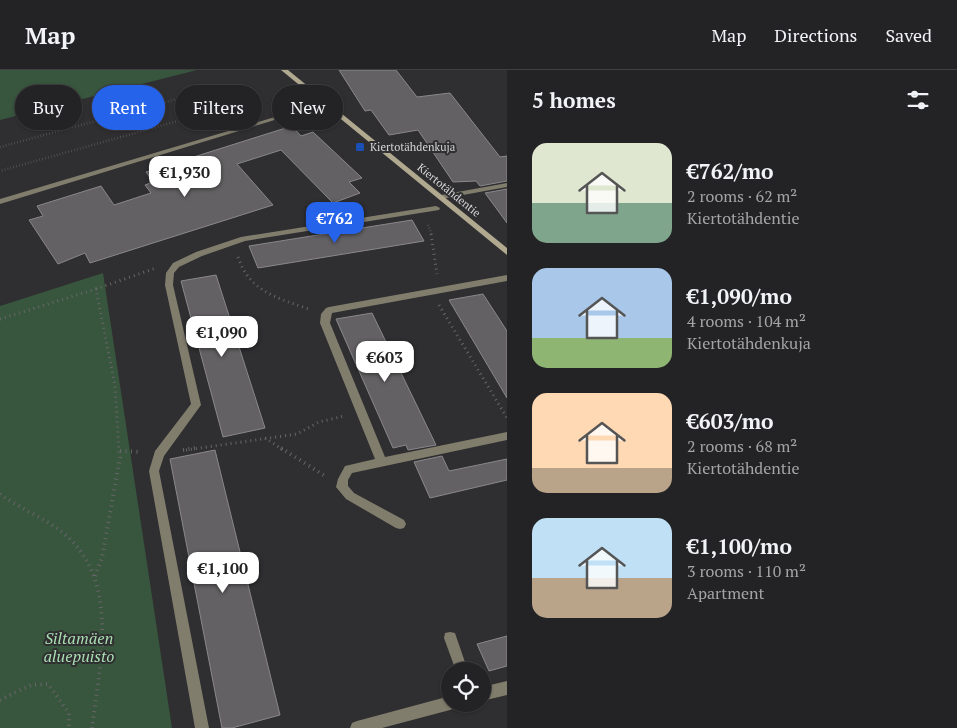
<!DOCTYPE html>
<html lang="en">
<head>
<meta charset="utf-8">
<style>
	body { margin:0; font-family:"PT Serif",serif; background:#2b2a2c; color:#f1f3f6; height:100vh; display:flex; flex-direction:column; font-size:19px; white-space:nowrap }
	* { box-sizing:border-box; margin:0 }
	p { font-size:16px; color:#a3a4a6 }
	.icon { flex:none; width:28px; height:28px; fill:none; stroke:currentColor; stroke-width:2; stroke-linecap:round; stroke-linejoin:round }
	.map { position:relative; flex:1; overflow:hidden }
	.sheet { display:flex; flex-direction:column; background:#232224; width:450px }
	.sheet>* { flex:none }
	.hud { position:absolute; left:15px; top:15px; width:416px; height:45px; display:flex; gap:10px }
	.controls { position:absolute; left:441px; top:592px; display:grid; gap:10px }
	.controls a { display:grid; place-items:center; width:50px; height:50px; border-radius:50%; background:#232224; box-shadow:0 1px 4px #0004,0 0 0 1px #403f41; font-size:25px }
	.price { position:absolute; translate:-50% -42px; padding:0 11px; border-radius:10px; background:#fff; color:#222; font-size:16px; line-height:32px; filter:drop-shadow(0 1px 2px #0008) }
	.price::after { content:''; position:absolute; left:50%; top:30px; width:15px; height:11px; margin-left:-8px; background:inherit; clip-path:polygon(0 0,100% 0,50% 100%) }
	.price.selected { background:#2563eb; color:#fff }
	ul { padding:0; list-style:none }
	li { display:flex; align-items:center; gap:15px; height:125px; padding:0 25px }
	li span { display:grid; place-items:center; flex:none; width:140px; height:100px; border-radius:15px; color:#555 }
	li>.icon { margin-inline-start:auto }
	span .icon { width:60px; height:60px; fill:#fffc; stroke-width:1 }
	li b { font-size:21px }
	h2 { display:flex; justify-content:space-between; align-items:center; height:60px; padding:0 25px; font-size:21px }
	.tag { padding:0 18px; border-radius:22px; background:#232224; box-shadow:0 1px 4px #0004,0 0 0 1px #403f41; font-size:18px; line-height:45px }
	.tag.selected { background:#2563eb; color:#fff }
	header { display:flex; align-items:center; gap:30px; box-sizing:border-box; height:70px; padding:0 25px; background:#232224; border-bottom:1px solid #403f41 }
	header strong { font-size:24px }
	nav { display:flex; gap:28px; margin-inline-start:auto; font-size:18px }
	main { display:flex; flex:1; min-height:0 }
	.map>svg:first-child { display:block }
	.green { fill:#38553e }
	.building { fill:#636163; stroke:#8a888a }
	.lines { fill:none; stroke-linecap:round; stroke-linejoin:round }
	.path-far2 { stroke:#676668; stroke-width:2.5; stroke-dasharray:0.5 2.5; stroke-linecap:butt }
	.path-far1 { stroke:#676668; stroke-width:3; stroke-dasharray:1 4; stroke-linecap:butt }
	.path { stroke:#676668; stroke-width:4; stroke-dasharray:1 4.5; stroke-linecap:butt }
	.lane { fill:#817d6d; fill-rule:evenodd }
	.street { fill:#817d6d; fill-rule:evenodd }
	.secondary { fill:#b0a990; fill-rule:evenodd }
	.transit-dot { fill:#1a4fb4; stroke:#2f2e30; stroke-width:2 }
	.labels { text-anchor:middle; stroke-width:4; stroke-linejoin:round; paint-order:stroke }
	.far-poi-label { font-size:11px; fill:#d7d6d8; stroke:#2f2e30; text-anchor:start }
	.far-street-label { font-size:11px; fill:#d7d6d8; stroke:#2f2e30 }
	.near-park-label { font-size:16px; font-style:italic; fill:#a9dfb2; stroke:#2f2e30 }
</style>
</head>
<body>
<header>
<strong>Map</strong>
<nav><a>Map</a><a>Directions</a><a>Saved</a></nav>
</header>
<main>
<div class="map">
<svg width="507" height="658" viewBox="0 0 507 658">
	<rect width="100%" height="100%" fill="#2f2e30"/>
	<!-- green -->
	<g class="green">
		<path d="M0,0H197L0,50Z"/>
		<path d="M103,203L172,658H0V236Z"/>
	</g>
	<!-- building -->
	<g class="building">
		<path d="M339,0H396L417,27L450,23L500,87L507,86V111L480,116L476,111L453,112L418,60L389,65L371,40L365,41Z"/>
		<path d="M292,56L301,66L313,62L362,108L349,112L360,123L333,133L281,80L237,94L273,135L90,193L85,183L58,194L29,150L43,146L37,136L101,116L114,135L151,123L145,115L153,112L146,102Z"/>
		<path d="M507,119V153L485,123Z"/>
		<path d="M412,150L424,171L258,198L249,176Z"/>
		<path d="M216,205L265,358L223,367L181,211Z"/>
		<path d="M483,224L507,261V328L449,230Z"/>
		<path d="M372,243L436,375L408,380L406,375L393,378L336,249Z"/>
		<path d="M215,380L280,645L232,658H222L170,389Z"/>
		<path d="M442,386L449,401L507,389V410L430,428L414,392Z"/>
		<path d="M507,566V596L489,601L477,574Z"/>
	</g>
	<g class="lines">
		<!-- path-far2 -->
		<g class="path-far2">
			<path d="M0,77L217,18L225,21L236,31L178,51L0,101"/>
			<path d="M428,155L432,165"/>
		</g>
		<!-- path-far1 -->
		<g class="path-far1">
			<path d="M431,164L437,204"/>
			<path d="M238,187C250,223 279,228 311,240"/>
			<path d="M96,219L156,198"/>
			<path d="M439,235L507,348"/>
			<path d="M0,249L96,219L115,316L119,380"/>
			<path d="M265,368L283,380"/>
			<path d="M186,380L297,364L319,352L344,346"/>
		</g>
		<!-- path -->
		<g class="path">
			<path d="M281,378L325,406"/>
			<path d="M183,380L195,378"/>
			<path d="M120,381L142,382"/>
			<path d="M0,424C22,440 52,451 71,470C119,518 99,599 92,658"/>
			<path d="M95,506L102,488L120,387L119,378"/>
			<path d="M0,630L31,615L48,614L69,643V658"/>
		</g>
		<!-- lane -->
		<g class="lane">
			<path d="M436,136L440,138L439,140L245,171L202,186L179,197L174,203L173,215L201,335L164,386L159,401L209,658H195L149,401L155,381L191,334L165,215L166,203L173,193L196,182L241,167Z"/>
			<path d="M507,205V211L332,243L330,253L385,387L507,362V370L352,403L348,410V416L354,423L404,450L406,454L404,458L400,459L396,458L346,429L336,417L338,409L345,396L375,389L320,253L321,244L326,238L329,237Z"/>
			<path d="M450,562L455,563L468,601H456L444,568L445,563Z"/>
			<path d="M507,611V625L482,631V617Z"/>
			<path d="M450,626V634H456L455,638L450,640L382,658H350L352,653L357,651Z"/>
		</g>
		<!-- street -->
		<g class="street">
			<path d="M322,33L327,34L0,134V129Z"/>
			<path d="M507,113V117L441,129L437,127L441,125Z"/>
		</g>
		<!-- secondary -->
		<path class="secondary" d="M281,0H288L507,178V185Z"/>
	</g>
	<!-- markers -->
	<rect class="transit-dot" x="355" y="72" width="10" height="10" rx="2.5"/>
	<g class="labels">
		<!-- far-poi labels -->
		<g class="far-poi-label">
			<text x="370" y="81">Kiertotähdenkuja</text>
		</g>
		<!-- far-street labels -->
		<g class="far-street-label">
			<text transform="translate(449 120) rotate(39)" y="4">Kiertotähdentie</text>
		</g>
		<!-- near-park labels -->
		<g class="near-park-label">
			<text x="79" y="574">Siltamäen<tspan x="79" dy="18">aluepuisto</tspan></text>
		</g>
	</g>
</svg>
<div class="controls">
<a><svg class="icon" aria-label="locate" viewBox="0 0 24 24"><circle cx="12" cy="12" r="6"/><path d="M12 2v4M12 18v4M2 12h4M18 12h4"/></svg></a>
</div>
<b class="price" style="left:185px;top:128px">€1,930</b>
<b class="price selected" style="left:335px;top:174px">€762</b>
<b class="price" style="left:222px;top:288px">€1,090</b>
<b class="price" style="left:385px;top:313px">€603</b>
<b class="price" style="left:223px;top:524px">€1,100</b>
<div class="hud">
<a class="tag">Buy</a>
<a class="tag selected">Rent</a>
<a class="tag">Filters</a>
<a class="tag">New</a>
</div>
</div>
<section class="sheet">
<h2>5 homes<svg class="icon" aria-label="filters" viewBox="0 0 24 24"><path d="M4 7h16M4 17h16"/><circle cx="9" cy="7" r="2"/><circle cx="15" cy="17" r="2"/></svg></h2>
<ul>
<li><span style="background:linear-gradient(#dfe7d0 60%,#7fa58c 0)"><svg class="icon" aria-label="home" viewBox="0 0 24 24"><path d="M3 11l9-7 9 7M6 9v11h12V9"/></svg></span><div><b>€762/mo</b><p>2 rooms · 62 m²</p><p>Kiertotähdentie</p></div></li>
<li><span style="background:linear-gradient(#a9c7e8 70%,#8fb573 0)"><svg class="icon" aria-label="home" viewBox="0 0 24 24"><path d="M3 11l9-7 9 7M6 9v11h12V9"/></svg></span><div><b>€1,090/mo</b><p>4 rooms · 104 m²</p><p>Kiertotähdenkuja</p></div></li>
<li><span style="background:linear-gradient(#ffd9b3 75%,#b9a48a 0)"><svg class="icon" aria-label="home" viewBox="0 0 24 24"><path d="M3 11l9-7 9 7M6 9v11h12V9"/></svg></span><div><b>€603/mo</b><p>2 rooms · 68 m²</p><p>Kiertotähdentie</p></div></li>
<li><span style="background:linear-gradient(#bfe0f5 60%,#b9a48a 0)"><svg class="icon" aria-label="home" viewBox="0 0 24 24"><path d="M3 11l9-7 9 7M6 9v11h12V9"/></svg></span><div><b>€1,100/mo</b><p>3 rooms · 110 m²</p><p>Apartment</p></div></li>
</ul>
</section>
</main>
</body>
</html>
